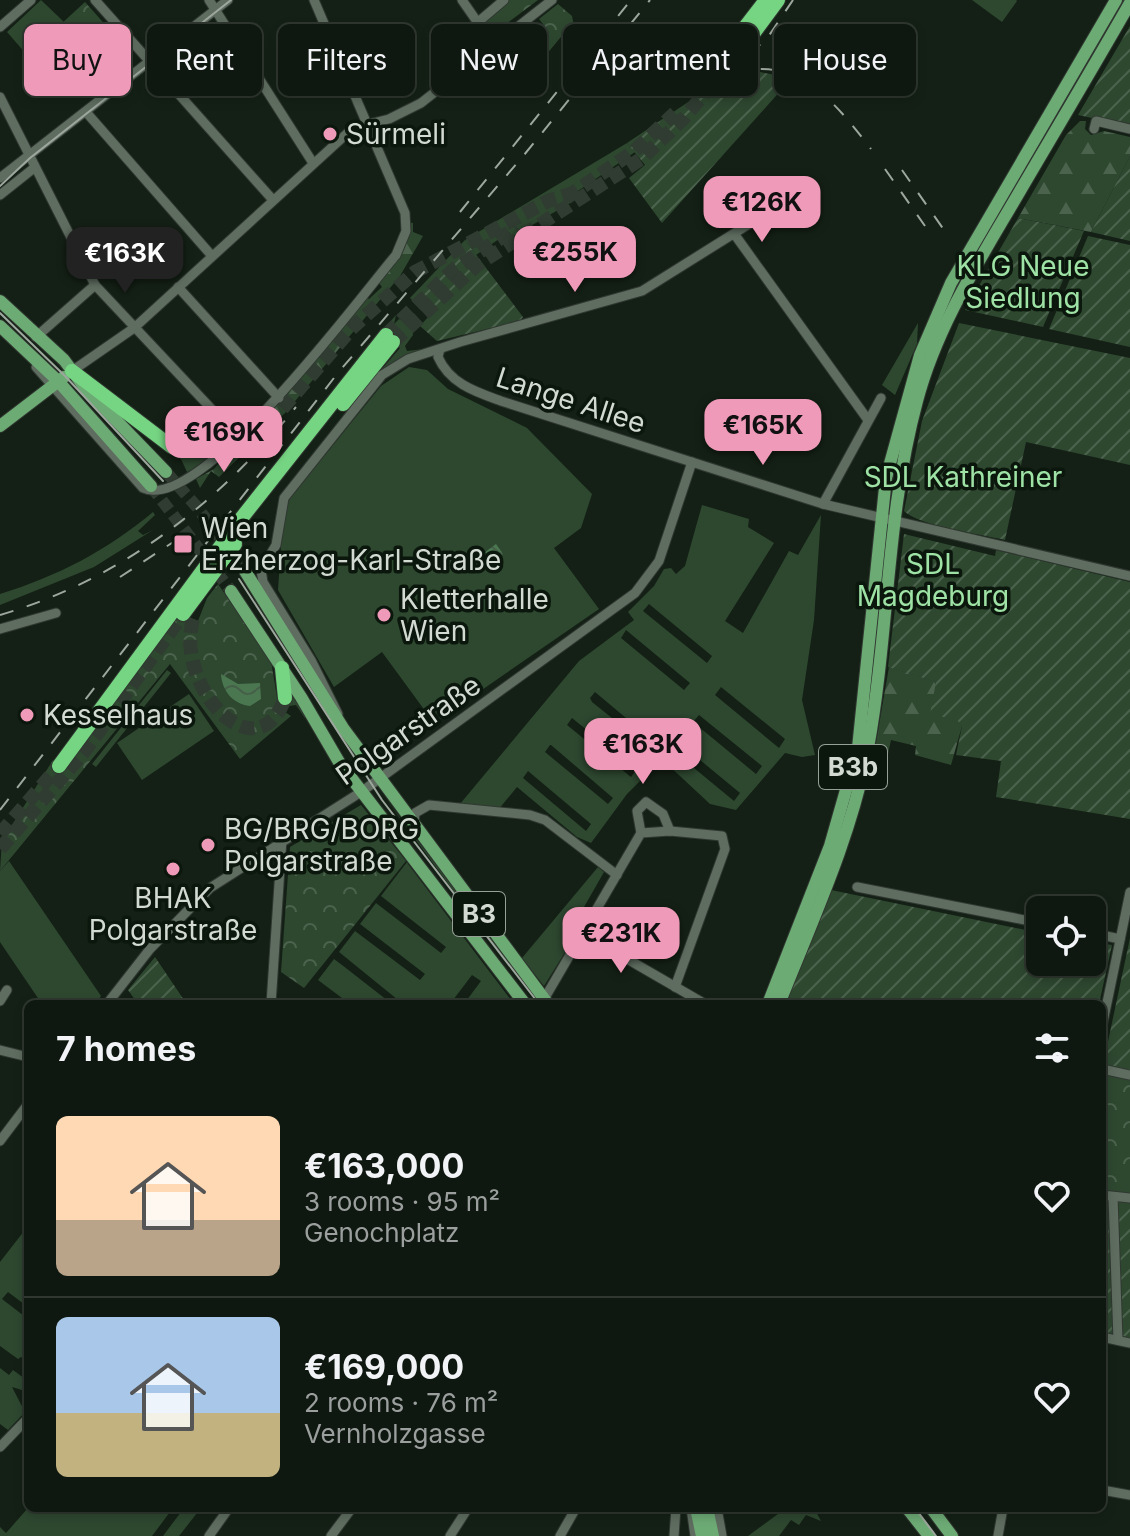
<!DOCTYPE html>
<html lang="en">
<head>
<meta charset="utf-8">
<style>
	body { margin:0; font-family:Inter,sans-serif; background:#1d251e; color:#f1f3f6; height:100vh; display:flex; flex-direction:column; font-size:30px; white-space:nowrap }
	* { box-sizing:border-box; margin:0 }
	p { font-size:26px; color:#9ba09f }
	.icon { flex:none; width:44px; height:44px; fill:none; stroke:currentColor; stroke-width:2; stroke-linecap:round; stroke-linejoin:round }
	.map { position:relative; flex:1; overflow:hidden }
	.details { position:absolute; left:24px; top:1000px; width:1082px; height:512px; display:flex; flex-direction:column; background:#0f1810; border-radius:12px; box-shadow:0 4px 12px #0003,0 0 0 2px #2f3730 }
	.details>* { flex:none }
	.banner { position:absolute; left:24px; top:24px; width:1082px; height:72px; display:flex; gap:16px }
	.fabs { position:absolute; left:1026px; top:896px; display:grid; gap:16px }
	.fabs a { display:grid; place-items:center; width:80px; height:80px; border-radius:12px; background:#0f1810; box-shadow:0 4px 12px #0003,0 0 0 2px #2f3730; font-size:40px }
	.price { position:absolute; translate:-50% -68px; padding:0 18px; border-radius:16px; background:#ef9ab8; color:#111; font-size:26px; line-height:52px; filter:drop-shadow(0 2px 4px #0008) }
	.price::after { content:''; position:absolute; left:50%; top:48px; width:24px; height:18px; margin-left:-12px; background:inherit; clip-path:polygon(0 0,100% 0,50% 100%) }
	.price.on { background:#222; color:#fff }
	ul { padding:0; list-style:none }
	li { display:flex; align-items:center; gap:24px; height:200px; padding:0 32px }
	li+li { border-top:2px solid #2f3730 }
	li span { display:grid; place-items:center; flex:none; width:224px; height:160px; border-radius:12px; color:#555 }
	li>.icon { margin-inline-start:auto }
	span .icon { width:96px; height:96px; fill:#fffc; stroke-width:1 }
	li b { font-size:34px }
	h2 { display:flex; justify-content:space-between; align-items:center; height:96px; padding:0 32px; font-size:34px }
	.pill { padding:0 28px; border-radius:12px; background:#0f1810; box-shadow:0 4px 12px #0003,0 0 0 2px #2f3730; font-size:28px; line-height:72px }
	.pill.on { background:#ef9ab8; color:#111 }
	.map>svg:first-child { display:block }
	.grass { fill:#2e4830; fill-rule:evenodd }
	.forest { fill:url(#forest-firs) }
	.park { fill:url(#park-crowns) }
	.garden { fill:url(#garden-furrows) }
	.water { fill:url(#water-waves) }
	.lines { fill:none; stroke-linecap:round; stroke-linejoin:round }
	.major-tunnel { stroke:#303c31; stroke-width:12; stroke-dasharray:12 6; stroke-linecap:butt }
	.highway-tunnel { stroke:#303c31; stroke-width:14; stroke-dasharray:14 7; stroke-linecap:butt }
	.minor-casing { stroke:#303831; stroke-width:11 }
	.major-casing { stroke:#303831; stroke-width:14 }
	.highway-casing { stroke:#303831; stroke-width:16 }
	.minor { stroke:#5f6d60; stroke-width:9 }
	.major { stroke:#6dab75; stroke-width:12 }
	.highway { stroke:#76d583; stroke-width:14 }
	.tram { stroke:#9ea79e; stroke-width:2 }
	.rail { stroke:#9ea79e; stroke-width:2; stroke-dasharray:14 14; stroke-linecap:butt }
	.poi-dot { fill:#ef9ab8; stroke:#0b170c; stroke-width:3 }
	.labels { text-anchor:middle; stroke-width:7; stroke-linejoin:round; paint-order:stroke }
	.shield { fill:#0b170c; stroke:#96a097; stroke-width:2 }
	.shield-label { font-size:26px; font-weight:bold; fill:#d2dad2 }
	.poi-label { font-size:28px; fill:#d2dad2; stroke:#0b170c; text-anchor:start }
	.park-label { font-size:28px; fill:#9ee3a5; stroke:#0b170c }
	.street-label { font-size:28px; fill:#d2dad2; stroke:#0b170c }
</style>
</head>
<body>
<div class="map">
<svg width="1130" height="1536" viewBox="0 0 1130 1536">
	<defs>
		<pattern id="forest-firs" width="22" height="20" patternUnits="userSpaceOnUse" patternTransform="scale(2)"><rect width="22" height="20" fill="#2e4830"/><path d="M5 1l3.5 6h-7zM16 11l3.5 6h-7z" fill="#4b624d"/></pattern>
		<pattern id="park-crowns" width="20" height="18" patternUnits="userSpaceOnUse" patternTransform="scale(2)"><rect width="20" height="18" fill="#2e4830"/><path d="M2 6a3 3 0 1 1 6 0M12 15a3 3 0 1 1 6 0" fill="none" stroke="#4b624d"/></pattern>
		<pattern id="garden-furrows" width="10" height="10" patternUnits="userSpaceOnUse" patternTransform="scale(2)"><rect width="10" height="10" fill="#2e4830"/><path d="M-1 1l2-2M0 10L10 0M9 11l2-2" fill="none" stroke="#4b624d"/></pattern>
		<pattern id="water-waves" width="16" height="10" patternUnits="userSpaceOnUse" patternTransform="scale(2)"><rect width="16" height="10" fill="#4a7750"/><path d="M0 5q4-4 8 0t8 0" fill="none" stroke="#455f48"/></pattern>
	</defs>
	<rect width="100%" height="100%" fill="#142015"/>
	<!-- grass -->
	<g class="grass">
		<path d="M41,0L64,22L27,55L7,32Z"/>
		<path d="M972,0H1016L1017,1L1002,22Z"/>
		<path d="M1122,0H1126L951,303L890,503L916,379L955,287Z"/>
		<path d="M731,34L751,50L688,93L686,89Z"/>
		<path d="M61,58L71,71L47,89L37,76Z"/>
		<path d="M627,143L635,152L572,195L575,200L512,237L509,232L476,255L465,240Z"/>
		<path d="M396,315L394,324L399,319L412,325L413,335L405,346L407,351L424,349L374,378L400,348L381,332Z"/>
		<path d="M918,323L917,344L895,395L882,385Z"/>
		<path d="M409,367L427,370L448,389L527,428L592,494L581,528L554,548L599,609L434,723L382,652L334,687L278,590L283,517L290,498L381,386Z"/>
		<path d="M175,440L219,445L198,467L187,472L181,459L170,453Z"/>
		<path d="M702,505L749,519L748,527L774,543L725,621L743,633L789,551L798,555L821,515L814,620L802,700L815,755L802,757L785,753L736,810L710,804L666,763L662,766L658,763L627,794L591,843L577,837L517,787L498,810L460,804L579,661L634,620L628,612L654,586L664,569L671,568L676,574L685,566ZM649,604L712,656L707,663L643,611ZM626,630L690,683L684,690L621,638ZM721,687L785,739L779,748L715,695ZM595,692L657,744L652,750L592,702L590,698ZM699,715L762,766L756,774L693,722ZM572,718L636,770L631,777L567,725ZM677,741L740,793L734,801L671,749ZM550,745H551L613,798L608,804L545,752ZM528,771L591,824L586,831L523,778Z"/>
		<path d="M153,512L155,515L138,531L143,535L153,530L94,567L0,605V594C58,576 106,551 153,512Z"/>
		<path d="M167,670L171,673L96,767L92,764Z"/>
		<path d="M189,694L214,731L142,780L117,743Z"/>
		<path d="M385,798L531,989L491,942Z"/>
		<path d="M9,861L101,996L95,1004H42L0,942V871Z"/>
		<path d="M407,862L408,864L514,1004H464L481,981L472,975L450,1004H403L339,952L355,931L420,980L425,974L360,924L376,903L441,953L446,947L381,896Z"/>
		<path d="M598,867L604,872L580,914L582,925L544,986L522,958Z"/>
		<path d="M334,959L342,965L392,1004H350L318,980Z"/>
		<path d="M28,1226V1307L8,1292L2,1299L28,1319V1362L21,1357L18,1359L0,1346V1262Z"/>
		<path d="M0,1368L9,1375L13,1370L28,1381V1404L22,1390L12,1387L25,1412L8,1430L0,1424Z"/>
		<path d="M28,1508H173L152,1536H0V1527L6,1533Z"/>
		<path d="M184,1508H201L179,1536H163Z"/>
		<path d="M786,1508H814L821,1521L806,1515L799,1525L791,1520L779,1536H748Z"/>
	</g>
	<!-- forest -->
	<g class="forest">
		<path d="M1080,121H1086L1085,129L1091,135L1104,131L1130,137V156L1091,232L1018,218L1066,135Z"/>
		<path d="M408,222L413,223V232L423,236L400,276L285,413L219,477L211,471L200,488L196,479L214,469L239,439L268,416L366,297L369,299L382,287L379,283L390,269Z"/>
		<path d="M889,667L937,682L962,726L951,765L915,755L916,746L891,740L885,767L879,768L875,763L872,766Z"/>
	</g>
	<!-- park -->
	<g class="park">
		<path d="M508,0H538L494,33L485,19Z"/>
		<path d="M85,2L133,56L124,57L131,65L93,94L47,37Z"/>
		<path d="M558,4L572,16L574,26L569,33L565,32L522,84L512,73L520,67L511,55L546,28L539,19Z"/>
		<path d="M218,584L271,661L277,697L289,701L293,694L307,717L305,718L296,705L289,706L285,712L291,716L240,759L170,664L0,871L2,841L53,760L56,762L178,612L198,621L207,598Z"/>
		<path d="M361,805L406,861L304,988L281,972L290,847Z"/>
		<path d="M1102,1072L1130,1078V1194L1102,1192Z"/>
	</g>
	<!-- garden -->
	<g class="garden">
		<path d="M1130,26V126L1078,115Z"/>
		<path d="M760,72L792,78L662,223L629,178L645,165L627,143L718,82Z"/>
		<path d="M1130,156V241L1091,232Z"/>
		<path d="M1018,218L1084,231L1043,327L965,310Z"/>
		<path d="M1088,236L1130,245V347L1049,329Z"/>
		<path d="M465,240L523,317L520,321L437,341L420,326L429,316L410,298Z"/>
		<path d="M959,323L1130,358V465L1026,442L1005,540C981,534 919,526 904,511L922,421Z"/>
		<path d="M904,534L995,556L996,550L1130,582V819L996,797L1001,761L956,755L962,726L957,720L930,714L936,682L888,667Z"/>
		<path d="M831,890L1040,933V962H1092V942L1112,945L1099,1004H785Z"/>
		<path d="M1130,938V1071L1103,1065Z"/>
		<path d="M155,957L186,1003L187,1004H138L128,990Z"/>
		<path d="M1102,1199L1130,1201V1339L1102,1334Z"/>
	</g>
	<!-- water -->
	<g class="water">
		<path d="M496,544L503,554L476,574L469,564Z"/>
		<path d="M221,674L238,684L260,683L261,699L250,706C233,704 222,691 221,674Z"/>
	</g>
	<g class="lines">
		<!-- major-tunnel -->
		<g class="major-tunnel">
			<path d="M166,472L197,507L245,571"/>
			<path d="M151,486L231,591"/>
		</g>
		<!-- highway-tunnel -->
		<g class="highway-tunnel">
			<path d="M707,76L739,35"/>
			<path d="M566,198L633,152L675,113"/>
			<path d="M386,335L453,270L517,227"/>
			<path d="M393,342L477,265L641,159L685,117L747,42"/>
			<path d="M172,447L210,454L245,443L275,417L353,327L415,272L548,201L573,193"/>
			<path d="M193,619C174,687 257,776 285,698"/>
			<path d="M0,834L59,766"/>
			<path d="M0,849L84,752L183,614"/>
		</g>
		<!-- minor casing -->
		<g class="minor-casing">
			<g id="minor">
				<path d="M95,0L273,200"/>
				<path d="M209,0L313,163"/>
				<path d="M462,0L494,46"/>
				<path d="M477,23L504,0"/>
				<path d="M0,27L31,0"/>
				<path d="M487,52L504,75"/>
				<path d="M0,97L95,285L236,435"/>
				<path d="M86,112L212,256"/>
				<path d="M1094,129L1096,121L1130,129"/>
				<path d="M0,178L228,0"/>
				<path d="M0,195L34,168"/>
				<path d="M735,235L868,420"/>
				<path d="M178,287L279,398"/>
				<path d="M36,337L95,285"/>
				<path d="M440,349L438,357C450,384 476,392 501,401L823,504L1130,576"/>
				<path d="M36,367L143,488C200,515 360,297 396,255L406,231L405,213L314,0"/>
				<path d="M72,371L134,328L353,128L389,119L421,103L552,0"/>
				<path d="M823,504L881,398"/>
				<path d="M0,629L56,613"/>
				<path d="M338,714L311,660L263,582L261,570L276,545L284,498L382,375L408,359L460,342L642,291L781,204"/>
				<path d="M414,824L415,813L429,805L530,815L545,820L617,875"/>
				<path d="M641,833L637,811L646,802L663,814L670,831"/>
				<path d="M857,887L1040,923"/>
				<path d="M1092,933L1120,939"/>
				<path d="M584,934L705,1004"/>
				<path d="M0,1001L7,990"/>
				<path d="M543,1001L641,833L670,831L722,836L725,849L675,987"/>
				<path d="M107,1004L150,949L210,888L361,792L635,593L659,561L692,462"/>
				<path d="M271,1004L282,839"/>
				<path d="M1102,1027L1130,892"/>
				<path d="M0,1050L28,1057"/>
				<path d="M1102,1069L1130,1075"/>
				<path d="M0,1141L28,1104"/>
				<path d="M1102,1195L1130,1198"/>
				<path d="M1113,1197L1118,1340"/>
				<path d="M1102,1337L1130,1343"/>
				<path d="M0,1447L28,1418"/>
				<path d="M1102,1490L1130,1495"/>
				<path d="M691,1508L695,1536"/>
				<path d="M717,1508L722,1536"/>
				<path d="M209,1536L229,1508"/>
				<path d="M331,1536L352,1508"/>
				<path d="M450,1536L468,1508"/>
				<path d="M560,1536L576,1508"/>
				<path d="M674,1536L676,1508"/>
				<path d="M998,1536L1003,1508"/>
			</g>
		</g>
		<!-- major casing -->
		<g class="major-casing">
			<g id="major">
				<path d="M0,301L64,360L85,388L166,472"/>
				<path d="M0,326L58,381L151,486"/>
				<path d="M0,426L64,377"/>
				<path d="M245,571L343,728L548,1004"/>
				<path d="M231,591L301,697L339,762L525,1004"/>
				<path d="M768,1004L830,846L858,748L886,478L920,355L951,283L1116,0"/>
				<path d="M779,1004C812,921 852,835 868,748C889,633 886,515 917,401C937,325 981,258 1020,191C1057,128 1094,66 1130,3"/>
				<path d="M696,1508L702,1536"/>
				<path d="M707,1508L713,1536"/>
				<path d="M907,1508L929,1536"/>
				<path d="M931,1508L952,1536"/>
			</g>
		</g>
		<!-- highway casing -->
		<g class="highway-casing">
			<g id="highway">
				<path d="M739,35L766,0"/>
				<path d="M747,42L778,0"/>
				<path d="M72,371L172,447"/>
				<path d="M343,404L393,342"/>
				<path d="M183,614L235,544"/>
				<path d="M282,668L285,698"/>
				<path d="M59,766L240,520L386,335"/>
			</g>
		</g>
		<!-- minor -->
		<use href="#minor" class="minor"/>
		<!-- major -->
		<use href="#major" class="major"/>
		<!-- highway -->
		<use href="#highway" class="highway"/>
		<!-- tram -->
		<g class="tram">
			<path d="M0,186L30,158L231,0"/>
			<path d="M0,313L65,376L163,481"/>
			<path d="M239,579L382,800L539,1004"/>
			<path d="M915,1508L936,1536"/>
		</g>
		<!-- rail -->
		<g class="rail">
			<path d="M727,70L766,40L793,0"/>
			<path d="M707,83C786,45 826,90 871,149"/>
			<path d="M885,169L925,226"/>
			<path d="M902,170L949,237"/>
			<path d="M460,212L631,0"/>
			<path d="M120,577L187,533"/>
			<path d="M0,615C120,580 218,504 296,407"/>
			<path d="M0,810L337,374L524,155L650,0"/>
		</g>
	</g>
	<!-- markers -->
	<g class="poi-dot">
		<circle cx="330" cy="134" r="8"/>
		<rect x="173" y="534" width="20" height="20" rx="4"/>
		<circle cx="384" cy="615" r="8"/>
		<circle cx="27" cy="715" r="8"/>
		<circle cx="208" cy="845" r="8"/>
		<circle cx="173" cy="869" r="8"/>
	</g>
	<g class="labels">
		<!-- shield labels -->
		<g class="shield">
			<rect x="819" y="745" width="68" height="44" rx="6"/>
			<rect x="453" y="892" width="52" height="44" rx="6"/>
		</g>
		<g class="shield-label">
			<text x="853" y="776">B3b</text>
			<text x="479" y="923">B3</text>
		</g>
		<!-- poi labels -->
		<g class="poi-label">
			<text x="346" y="144">Sürmeli</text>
			<text x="201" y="538">Wien<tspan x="201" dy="32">Erzherzog-Karl-Straße</tspan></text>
			<text x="400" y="609">Kletterhalle<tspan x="400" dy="32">Wien</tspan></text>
			<text x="43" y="725">Kesselhaus</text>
			<text x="224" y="839">BG/BRG/BORG<tspan x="224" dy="32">Polgarstraße</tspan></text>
			<text x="173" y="908" text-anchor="middle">BHAK<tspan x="173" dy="32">Polgarstraße</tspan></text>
		</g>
		<!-- park labels -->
		<g class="park-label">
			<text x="1023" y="276">KLG Neue<tspan x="1023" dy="32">Siedlung</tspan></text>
			<text x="963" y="487">SDL Kathreiner</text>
			<text x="933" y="574">SDL<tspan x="933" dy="32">Magdeburg</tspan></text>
		</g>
		<!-- street labels -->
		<g class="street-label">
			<text transform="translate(571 400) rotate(18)" y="10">Lange Allee</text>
			<text transform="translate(408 730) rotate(-35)" y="10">Polgarstraße</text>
		</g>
	</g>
</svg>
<div class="fabs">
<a><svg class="icon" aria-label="locate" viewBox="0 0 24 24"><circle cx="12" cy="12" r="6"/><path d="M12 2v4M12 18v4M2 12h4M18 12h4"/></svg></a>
</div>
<b class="price" style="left:762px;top:244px">€126K</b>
<b class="price" style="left:575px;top:294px">€255K</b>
<b class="price on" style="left:125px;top:295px">€163K</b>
<b class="price" style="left:763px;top:467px">€165K</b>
<b class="price" style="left:224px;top:474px">€169K</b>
<b class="price" style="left:643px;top:786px">€163K</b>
<b class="price" style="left:621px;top:975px">€231K</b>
<div class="banner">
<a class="pill on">Buy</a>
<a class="pill">Rent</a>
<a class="pill">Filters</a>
<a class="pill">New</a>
<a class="pill">Apartment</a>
<a class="pill">House</a>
</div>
<section class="details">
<h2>7 homes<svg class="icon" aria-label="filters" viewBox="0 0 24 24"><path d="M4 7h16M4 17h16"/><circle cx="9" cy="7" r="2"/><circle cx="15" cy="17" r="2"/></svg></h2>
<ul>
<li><span style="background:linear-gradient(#ffd9b3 65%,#b9a48a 0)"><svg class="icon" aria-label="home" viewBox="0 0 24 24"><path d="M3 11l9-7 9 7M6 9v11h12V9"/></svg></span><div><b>€163,000</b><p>3 rooms · 95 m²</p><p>Genochplatz</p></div><svg class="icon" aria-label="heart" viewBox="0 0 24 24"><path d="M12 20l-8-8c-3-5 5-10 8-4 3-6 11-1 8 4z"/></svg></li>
<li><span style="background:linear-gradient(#a9c7e8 60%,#c2b280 0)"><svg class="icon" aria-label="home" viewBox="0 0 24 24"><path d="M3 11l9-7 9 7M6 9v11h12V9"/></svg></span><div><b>€169,000</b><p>2 rooms · 76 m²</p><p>Vernholzgasse</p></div><svg class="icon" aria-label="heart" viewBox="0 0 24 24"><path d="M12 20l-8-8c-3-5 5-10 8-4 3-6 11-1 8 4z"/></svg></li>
</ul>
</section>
</div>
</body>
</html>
